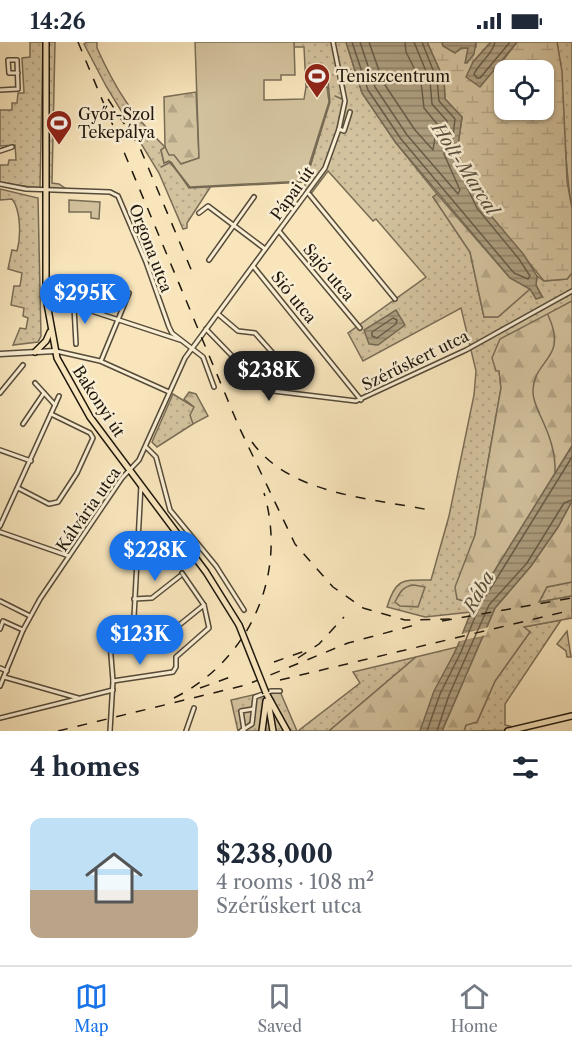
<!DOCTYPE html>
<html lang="en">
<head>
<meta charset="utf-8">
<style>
	body { margin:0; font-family:"Libre Caslon Text",serif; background:#f2f2f3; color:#1f2937; height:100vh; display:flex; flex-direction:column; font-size:22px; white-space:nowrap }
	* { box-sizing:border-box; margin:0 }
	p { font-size:20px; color:#747a83 }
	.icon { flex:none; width:33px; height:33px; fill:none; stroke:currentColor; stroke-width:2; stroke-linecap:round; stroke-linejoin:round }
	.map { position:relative; height:689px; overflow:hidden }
	.panel { display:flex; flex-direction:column; background:#fff; flex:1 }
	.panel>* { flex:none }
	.controls { position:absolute; left:494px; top:18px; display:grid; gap:12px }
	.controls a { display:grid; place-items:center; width:60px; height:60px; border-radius:12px; background:#fff; box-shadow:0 2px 4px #0004; font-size:30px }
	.price { position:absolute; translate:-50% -51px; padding:0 14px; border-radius:21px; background:#1a73e8; color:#fff; font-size:20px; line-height:39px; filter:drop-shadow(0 2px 3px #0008) }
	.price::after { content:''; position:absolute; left:50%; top:36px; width:18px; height:14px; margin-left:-9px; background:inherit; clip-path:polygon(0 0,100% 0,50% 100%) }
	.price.selected { background:#222; color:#fff }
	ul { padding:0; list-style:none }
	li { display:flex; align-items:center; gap:18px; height:150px; padding:0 30px }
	li span { display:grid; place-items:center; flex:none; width:168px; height:120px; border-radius:12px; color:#555 }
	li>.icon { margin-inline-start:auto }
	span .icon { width:72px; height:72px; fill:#fffc; stroke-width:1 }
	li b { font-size:26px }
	h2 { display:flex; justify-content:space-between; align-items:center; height:72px; padding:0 30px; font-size:26px }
	.status { display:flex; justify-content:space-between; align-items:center; height:42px; padding:0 30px; background:#fff; direction:ltr }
	.status svg { height:16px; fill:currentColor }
	.menu { display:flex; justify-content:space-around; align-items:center; height:84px; border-top:2px solid #e0e1e3; background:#fff; font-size:16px; color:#747a83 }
	.menu a { display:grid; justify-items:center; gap:3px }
	.menu .selected { color:#1a73e8 }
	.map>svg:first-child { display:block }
	.grass { fill:url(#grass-dots); stroke:#796d56; stroke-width:1.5 }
	.forest { fill:url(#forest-firs); stroke:#796d56; stroke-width:1.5 }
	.wetland { fill:url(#wetland-marsh); stroke:#796d56; stroke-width:1.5; fill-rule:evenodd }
	.garden { fill:#d3c29e; stroke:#796d56; stroke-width:1.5 }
	.water { fill:url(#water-rules); stroke:#756953; stroke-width:1.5 }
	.pier { fill:#f8e5bc }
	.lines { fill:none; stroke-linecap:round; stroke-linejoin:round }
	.shore { stroke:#665c48; stroke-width:1.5 }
	.stream { stroke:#756953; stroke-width:1.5 }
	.minor-casing { stroke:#554b3a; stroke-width:6 }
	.tertiary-casing { stroke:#554b3a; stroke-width:7 }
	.primary-casing { stroke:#1f180e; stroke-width:8 }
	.minor { stroke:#faeed3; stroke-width:3 }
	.tertiary { stroke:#faeed3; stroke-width:4 }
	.primary { stroke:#f8e5bc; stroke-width:5 }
	.rail { stroke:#1f180e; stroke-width:1.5; stroke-dasharray:10 10; stroke-linecap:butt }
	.primary-bridge-casing { stroke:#1f180e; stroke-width:8; stroke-linecap:butt }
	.primary-bridge { stroke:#f8e5bc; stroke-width:5 }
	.labels { text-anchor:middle; stroke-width:5; stroke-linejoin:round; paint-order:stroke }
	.poi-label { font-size:16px; fill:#1f180e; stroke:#faeed3; text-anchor:start }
	.street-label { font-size:16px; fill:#1f180e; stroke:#faeed3 }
	.water-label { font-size:18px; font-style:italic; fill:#584e3c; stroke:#faeed3 }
</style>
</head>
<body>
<div class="status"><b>14:26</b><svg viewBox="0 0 49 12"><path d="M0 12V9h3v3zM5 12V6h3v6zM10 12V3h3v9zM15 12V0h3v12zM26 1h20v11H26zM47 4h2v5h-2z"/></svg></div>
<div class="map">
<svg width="572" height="689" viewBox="0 0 572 689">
	<defs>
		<pattern id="grass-dots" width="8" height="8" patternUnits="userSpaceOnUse" patternTransform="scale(1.5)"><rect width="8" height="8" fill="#d3c29e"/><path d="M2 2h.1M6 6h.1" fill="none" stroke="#b5a687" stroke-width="1.8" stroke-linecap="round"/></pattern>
		<pattern id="forest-firs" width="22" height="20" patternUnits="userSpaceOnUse" patternTransform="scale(1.5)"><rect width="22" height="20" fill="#d3c29e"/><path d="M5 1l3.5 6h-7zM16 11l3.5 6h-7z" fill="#b5a687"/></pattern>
		<pattern id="wetland-marsh" width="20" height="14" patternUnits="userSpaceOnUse" patternTransform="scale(1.5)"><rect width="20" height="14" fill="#d3c29e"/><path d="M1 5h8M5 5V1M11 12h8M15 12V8" fill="none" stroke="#b5a687"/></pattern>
		<pattern id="water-rules" width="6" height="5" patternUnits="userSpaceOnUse" patternTransform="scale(1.5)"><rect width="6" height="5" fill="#ae9f81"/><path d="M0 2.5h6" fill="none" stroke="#8d8168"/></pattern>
	</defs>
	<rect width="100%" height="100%" fill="#f8e5bc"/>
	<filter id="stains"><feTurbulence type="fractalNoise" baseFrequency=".00333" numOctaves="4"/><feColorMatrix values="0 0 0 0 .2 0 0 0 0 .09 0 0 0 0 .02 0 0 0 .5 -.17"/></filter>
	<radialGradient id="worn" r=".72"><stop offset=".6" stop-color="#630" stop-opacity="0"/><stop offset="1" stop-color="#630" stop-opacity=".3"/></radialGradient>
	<!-- grass -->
	<g class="grass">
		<path d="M30,0H43L40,146L0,141V123H8L9,118H16L15,103L0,104V68H12V61H17L18,51H24L22,16L30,15Z"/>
		<path d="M47,0H55L52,141L59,142L68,148L46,146Z"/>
		<path d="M87,0H97V6C116,48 132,73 165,105L161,108L164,121L169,119L190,145L211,144L187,181V186L183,187L159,131L106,44L84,2Z"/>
		<path d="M294,0H346L362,51L396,101L437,152L433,155L470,210L484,275H498L530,247L542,254L536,243L537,234L544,239L567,237L572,231V259L539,277L499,328L501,346L475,493L457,557L474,562L471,570L425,575L387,565C396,536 402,538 431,538L449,474L474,353L476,329L461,266L363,319L348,291L426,235L376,177L373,179L328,129L310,153L304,146L329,60L327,45H306L304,5H294Z"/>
		<path d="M557,0H572V167C562,112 566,56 557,0Z"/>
		<path d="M0,147L38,156L41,294L38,300L13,303L20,286L26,287L28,276L23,274L24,266L11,263L14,244H20L22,231L8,227L12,208L17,209C21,195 21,168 12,157L0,158Z"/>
		<path d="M173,352L194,365L193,382L157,405L152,400Z"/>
		<path d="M572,540V554L539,560L547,545Z"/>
		<path d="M561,578L505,662V683L527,688L464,689L466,683L477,680L495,639L530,590L523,585Z"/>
		<path d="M567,589L571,615H567L566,609L557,602Z"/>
		<path d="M416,615L329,689H298L360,641L353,630Z"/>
		<path d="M279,647L297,689H238L231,658Z"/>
	</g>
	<!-- forest -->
	<g class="forest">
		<path d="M196,50L199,116L181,122L168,113L165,105L164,55Z"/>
		<path d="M437,152L510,236L530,247L498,275H484L470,210L433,155Z"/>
		<path d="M572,259V404L474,562L457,557L455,545L475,493L501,346L499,329H496L492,316L500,297Z"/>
		<path d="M189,350L196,352L208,374L193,382L190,373L194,365L184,357Z"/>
		<path d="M572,459V540L547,545L539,560L572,554V576L524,585L530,590L495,639L477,680L466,683L464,689H442L495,566L531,524L558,485Z"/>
		<path d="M457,605L420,689H329L416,615Z"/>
	</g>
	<!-- wetland -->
	<g class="wetland">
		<path d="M427,0H442L443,4L458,9L461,6H468V8L476,5V0H491L473,20L504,17L517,0H557L562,29L567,139L572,167V231L567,237L544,239L482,163L467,133L457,110L462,75L445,57L444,38ZM504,28H543V68H504Z"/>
		<path d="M414,543L425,545L418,565L400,564L395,560C400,550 403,544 414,543Z"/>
	</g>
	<!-- garden -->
	<g class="garden">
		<path d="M195,0H294L295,33H281V38H264V58L304,57L306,45H327L329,60L304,139L190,145L169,119L164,121L161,108L165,105L169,113H174L181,122L199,116Z"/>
		<path d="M69,158L100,160L99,177L91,176V170H69Z"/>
	</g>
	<!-- water -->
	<g class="water">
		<path d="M346,0H427L444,38L445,57L462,75L457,110L467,133L482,163L524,213L537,234L536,243L542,255L536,257L530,247L510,236L396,101L362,51Z"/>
		<path d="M442,0H476L474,12L467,21H465L468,6H461L455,11L443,4Z"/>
		<path d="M491,0H517L480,45L466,35L473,20Z"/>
		<path d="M396,268L405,283L378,303L369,302L364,288Z"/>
		<path d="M572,404V459L558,485L531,524L495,566L442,689H420L434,649L456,608L474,562Z"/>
	</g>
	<!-- pier -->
	<path class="pier" d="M489,585L486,593L456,600L458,593Z"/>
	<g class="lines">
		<!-- shore -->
		<g class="shore">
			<path d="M352,0L368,48L401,97L514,231L528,237L530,234L519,217L477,166L462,135L451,111L455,77L439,59L437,38L422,0"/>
			<path d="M360,0L375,45L407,93L458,152L460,148L444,112L447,79L432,62L430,39L414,0"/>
			<path d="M369,0L383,40L415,88L433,108L437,82L424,66L421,40L406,10L405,0"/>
			<path d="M495,0C493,12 479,21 474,32L477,36H480L510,0"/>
			<path d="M393,276L397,278L396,282L377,296L372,294V290Z"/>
			<path d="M427,689L440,652L461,610L479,565L572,415"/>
			<path d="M437,689L449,653L489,563L527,521L564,461L572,458"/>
		</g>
		<!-- stream -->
		<g class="stream">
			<path d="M335,54L342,57"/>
			<path d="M161,125L171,120L189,146L305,140L330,60L327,29"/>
			<path d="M548,273C569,318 533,316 533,350C533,358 537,366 540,373C549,392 556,410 555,431"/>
		</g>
		<!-- minor casing -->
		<g class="minor-casing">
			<g id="minor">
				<path d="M0,48L18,47L17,18H8L9,31H18"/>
				<path d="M339,87L344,89L350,70"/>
				<path d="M0,109L12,105"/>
				<path d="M0,142L26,147L110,150L118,154L146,220L169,285L172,291L203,315L214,345"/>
				<path d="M309,152L395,257"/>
				<path d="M199,171L208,164L265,207"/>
				<path d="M279,189L360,286"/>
				<path d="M209,218L254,155"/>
				<path d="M253,224L361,358"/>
				<path d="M61,259L180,298"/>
				<path d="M74,265L76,302"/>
				<path d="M218,272L238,289L255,291L286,326V333L265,348"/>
				<path d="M206,287L265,348L356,359L466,308L572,249"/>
				<path d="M56,309L100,319L169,350"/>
				<path d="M101,319L129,251"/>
				<path d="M35,341L55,363"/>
				<path d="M0,351L23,323"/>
				<path d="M23,382L44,351"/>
				<path d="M146,405L156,415L170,468L216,524L244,568"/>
				<path d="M0,408L31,419"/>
				<path d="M18,446L49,462L58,460L77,431L93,396L90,391L51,372"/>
				<path d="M0,484L59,354"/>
				<path d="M0,490L69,514"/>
				<path d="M136,524L166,516"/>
				<path d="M134,557L152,556L180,534"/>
				<path d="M0,559L30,574"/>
				<path d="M0,587L3,579L23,588"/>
				<path d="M110,605L162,597L204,563"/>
				<path d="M0,626L7,629"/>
				<path d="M4,635L78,656"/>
				<path d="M113,639L173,630L176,625V615L209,586L204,563L182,531"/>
				<path d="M0,644L23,588L40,557L122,436L139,418L185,316L325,126L339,87L345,59L333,0"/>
				<path d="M0,676L113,648"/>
				<path d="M244,688L241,669L253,667"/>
				<path d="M110,689L113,639L109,589L112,583L128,581L134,575L141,443"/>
				<path d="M186,689L194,666"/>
				<path d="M241,689L252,682L255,655L271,649H280"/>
			</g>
		</g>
		<!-- tertiary casing -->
		<g class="tertiary-casing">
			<path id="tertiary" d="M0,312L55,309"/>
		</g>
		<!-- primary casing -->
		<g class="primary-casing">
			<g id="primary">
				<path d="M46,0V256L57,316L90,375L206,530L239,583"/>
				<path d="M35,310L46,299L50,290"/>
				<path d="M266,651L287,689"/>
				<path d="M268,659L273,689"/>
				<path d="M262,689L266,659"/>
				<path d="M508,689L572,674"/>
			</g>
		</g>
		<!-- minor -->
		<use href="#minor" class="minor"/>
		<!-- tertiary -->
		<use href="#tertiary" class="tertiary"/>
		<!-- primary -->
		<use href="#primary" class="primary"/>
		<!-- rail -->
		<g class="rail">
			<path d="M78,0L239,385L295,502L333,545L363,566L405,578L450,577"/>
			<path d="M108,57L140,106L193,232"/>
			<path d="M252,400C290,453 371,456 429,468"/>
			<path d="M442,579L572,556"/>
			<path d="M298,616L319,602L344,575"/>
			<path d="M274,620L305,609"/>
			<path d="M280,638L572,568"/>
			<path d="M200,646L236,633"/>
			<path d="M174,656C250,618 288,532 264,451"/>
			<path d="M58,689L246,643L348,601L415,583"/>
		</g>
		<!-- primary-bridge casing -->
		<g class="primary-bridge-casing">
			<path id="primary-bridge" d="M239,583L266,651"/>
		</g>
		<!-- primary-bridge -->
		<use href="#primary-bridge" class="primary-bridge"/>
	</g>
	<!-- icons -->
	<defs>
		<g id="stadium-pin" transform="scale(1.35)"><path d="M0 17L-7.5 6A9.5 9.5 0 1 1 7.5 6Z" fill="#8f2418" stroke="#faeed3"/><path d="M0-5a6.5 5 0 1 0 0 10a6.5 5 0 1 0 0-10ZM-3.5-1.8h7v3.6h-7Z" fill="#fff"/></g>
	</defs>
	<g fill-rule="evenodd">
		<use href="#stadium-pin" x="317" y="34"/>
		<use href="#stadium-pin" x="59" y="81"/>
	</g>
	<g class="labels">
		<!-- poi labels -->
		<g class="poi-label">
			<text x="336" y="40">Teniszcentrum</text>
			<text x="78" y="78">Győr-Szol<tspan x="78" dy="18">Tekepálya</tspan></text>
		</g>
		<!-- street labels -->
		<g class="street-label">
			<text transform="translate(292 151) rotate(-54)" y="6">Pápai út</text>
			<text transform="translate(151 206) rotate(69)" y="6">Orgona utca</text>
			<text transform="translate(329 230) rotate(50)" y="6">Sajó utca</text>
			<text transform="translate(294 255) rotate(51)" y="6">Sió utca</text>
			<text transform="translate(415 318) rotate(-26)" y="6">Szérűskert utca</text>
			<text transform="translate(99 359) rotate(57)" y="6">Bakonyi út</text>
			<text transform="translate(88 467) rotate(-55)" y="6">Kálvária utca</text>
		</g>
		<!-- water labels -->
		<g class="water-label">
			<text transform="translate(465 127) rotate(57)" y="6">Holt-Marcal</text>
			<text transform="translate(479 550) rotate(-61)" y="6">Rába</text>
		</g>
	</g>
	<rect width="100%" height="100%" filter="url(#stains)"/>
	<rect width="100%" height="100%" fill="url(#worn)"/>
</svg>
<div class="controls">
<a><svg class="icon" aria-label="locate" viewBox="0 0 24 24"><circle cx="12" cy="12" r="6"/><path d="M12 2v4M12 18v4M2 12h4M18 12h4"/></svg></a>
</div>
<b class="price" style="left:85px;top:283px">$295K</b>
<b class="price selected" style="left:269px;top:360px">$238K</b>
<b class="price" style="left:155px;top:540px">$228K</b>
<b class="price" style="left:140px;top:624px">$123K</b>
</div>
<section class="panel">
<h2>4 homes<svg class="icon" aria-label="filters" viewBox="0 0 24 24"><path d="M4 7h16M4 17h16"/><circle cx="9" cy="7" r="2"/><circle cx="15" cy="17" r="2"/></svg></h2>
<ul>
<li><span style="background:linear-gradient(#bfe0f5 60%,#b9a48a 0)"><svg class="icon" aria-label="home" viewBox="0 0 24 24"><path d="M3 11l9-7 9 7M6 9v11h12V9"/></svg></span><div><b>$238,000</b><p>4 rooms · 108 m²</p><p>Szérűskert utca</p></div></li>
</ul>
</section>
<nav class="menu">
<a class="selected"><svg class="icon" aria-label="map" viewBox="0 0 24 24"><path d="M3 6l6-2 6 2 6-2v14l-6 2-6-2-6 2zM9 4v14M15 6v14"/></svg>Map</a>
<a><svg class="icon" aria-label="saved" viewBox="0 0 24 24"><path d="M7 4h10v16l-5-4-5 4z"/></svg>Saved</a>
<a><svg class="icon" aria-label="home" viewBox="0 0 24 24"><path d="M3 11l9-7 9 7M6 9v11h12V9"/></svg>Home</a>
</nav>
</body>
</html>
